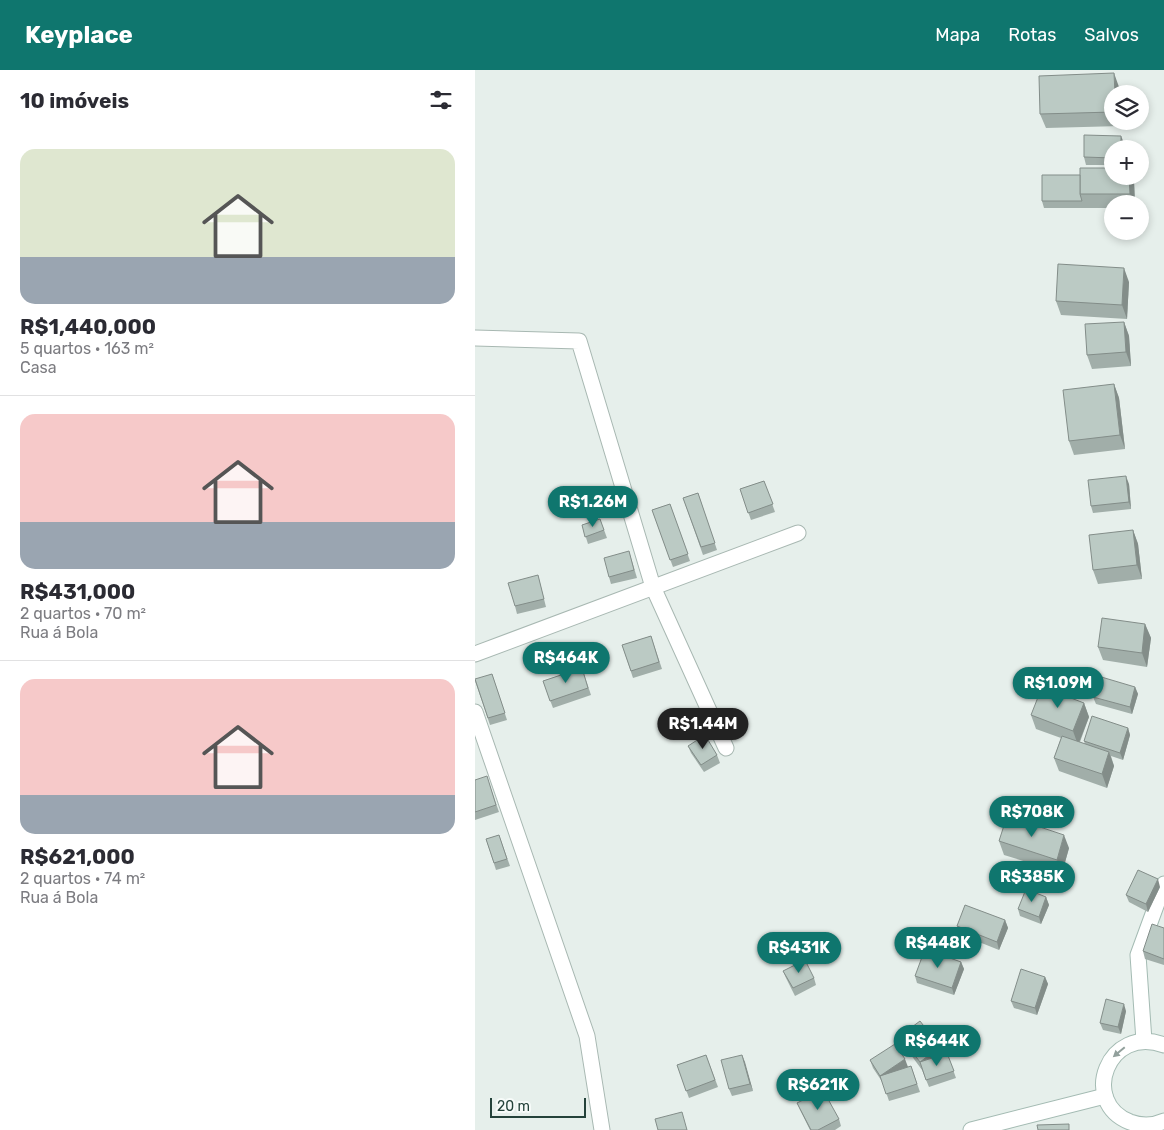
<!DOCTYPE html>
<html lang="pt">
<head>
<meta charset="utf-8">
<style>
	body { margin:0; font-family:Rubik,sans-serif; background:#f2f2f3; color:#2b2b33; height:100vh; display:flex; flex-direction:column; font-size:19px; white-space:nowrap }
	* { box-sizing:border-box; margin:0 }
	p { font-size:16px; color:#7c7c81 }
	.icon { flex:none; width:28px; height:28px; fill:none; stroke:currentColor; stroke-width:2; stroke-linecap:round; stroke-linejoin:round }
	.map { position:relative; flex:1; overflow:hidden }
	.sheet { display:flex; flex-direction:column; background:#fff; width:475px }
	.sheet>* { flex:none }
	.fabs { position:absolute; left:629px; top:15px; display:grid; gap:10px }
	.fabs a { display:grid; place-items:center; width:45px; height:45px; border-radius:50%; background:#fff; box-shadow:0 2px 8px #0003; font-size:25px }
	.scale { position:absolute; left:15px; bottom:12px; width:96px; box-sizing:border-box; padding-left:5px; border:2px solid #24423a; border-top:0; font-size:14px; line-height:18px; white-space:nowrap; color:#24423a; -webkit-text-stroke:4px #f7fbf9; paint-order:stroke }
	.price { position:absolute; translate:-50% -42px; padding:0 11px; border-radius:18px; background:#0f766e; color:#fff; font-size:16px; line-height:32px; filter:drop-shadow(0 1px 2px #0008) }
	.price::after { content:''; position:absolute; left:50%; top:30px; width:15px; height:11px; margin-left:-8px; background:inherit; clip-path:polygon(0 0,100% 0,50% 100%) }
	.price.active { background:#222; color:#fff }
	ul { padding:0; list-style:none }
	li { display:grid; align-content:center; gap:10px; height:265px; padding:0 20px }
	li+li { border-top:1px solid #e1e1e2 }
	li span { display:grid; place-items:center; height:155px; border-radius:15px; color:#555 }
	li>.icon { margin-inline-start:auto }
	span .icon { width:90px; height:90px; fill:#fffc; stroke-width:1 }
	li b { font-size:21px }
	h2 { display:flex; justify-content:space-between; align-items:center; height:60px; padding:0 20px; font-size:21px }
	header { display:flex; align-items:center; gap:30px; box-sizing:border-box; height:70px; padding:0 25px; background:#0f766e; color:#fff }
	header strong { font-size:24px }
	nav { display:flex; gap:28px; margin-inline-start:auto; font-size:18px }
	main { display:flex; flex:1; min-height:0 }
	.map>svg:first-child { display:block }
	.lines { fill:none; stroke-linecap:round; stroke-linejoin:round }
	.street-casing { stroke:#a8b8b2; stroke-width:17 }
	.secondary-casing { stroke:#a4bbb3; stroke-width:17 }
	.street { stroke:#fff; stroke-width:15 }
	.secondary { stroke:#fff; stroke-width:15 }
	.wall { fill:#a1aea9 }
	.shaded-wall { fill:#838d89 }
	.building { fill:#bbcac4; stroke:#838d89 }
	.oneway { fill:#92a09c }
</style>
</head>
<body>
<header>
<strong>Keyplace</strong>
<nav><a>Mapa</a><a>Rotas</a><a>Salvos</a></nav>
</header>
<main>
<section class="sheet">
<h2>10 imóveis<svg class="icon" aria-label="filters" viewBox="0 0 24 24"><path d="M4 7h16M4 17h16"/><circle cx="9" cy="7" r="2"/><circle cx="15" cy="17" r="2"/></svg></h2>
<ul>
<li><span style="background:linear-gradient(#dfe7d0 70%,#9aa5b1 0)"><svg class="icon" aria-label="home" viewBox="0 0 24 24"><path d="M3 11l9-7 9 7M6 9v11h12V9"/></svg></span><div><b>R$1,440,000</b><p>5 quartos · 163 m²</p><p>Casa</p></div></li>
<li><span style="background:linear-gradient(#f6c9c9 70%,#9aa5b1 0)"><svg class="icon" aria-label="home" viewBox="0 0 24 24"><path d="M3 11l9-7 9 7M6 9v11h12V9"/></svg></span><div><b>R$431,000</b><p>2 quartos · 70 m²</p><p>Rua á Bola</p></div></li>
<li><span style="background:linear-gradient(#f6c9c9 75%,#9aa5b1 0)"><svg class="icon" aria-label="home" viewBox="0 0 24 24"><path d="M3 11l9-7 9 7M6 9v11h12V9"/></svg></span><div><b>R$621,000</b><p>2 quartos · 74 m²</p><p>Rua á Bola</p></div></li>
</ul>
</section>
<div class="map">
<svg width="689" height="1060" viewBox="0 0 689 1060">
	<rect width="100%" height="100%" fill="#e6efeb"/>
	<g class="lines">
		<!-- street casing -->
		<g class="street-casing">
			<g id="street">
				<path d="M0,268L104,271L178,517L251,678"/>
				<path d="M0,584L323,463"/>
				<path d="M0,642L112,966L127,1060"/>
			</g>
		</g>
		<!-- secondary casing -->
		<g class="secondary-casing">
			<g id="secondary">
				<path d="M669,971L663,885L689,814"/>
				<path d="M689,975C633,954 604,1032 655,1052C666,1056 678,1056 689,1051"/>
				<path d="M496,1060L630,1026"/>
			</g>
		</g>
		<!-- street -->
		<use href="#street" class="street"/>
		<!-- secondary -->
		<use href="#secondary" class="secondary"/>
	</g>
	<!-- wall -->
	<g class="wall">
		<path d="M644,17V24H638V51H646V56L571,58L565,44Z"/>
		<path d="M649,73V79H638V95H611L609,87Z"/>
		<path d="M659,111L660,134H638V138H569L567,131Z"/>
		<path d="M654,212L652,249L586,245L581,231Z"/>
		<path d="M649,252L654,266L656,296L617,299L612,285Z"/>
		<path d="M639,314L644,328L650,379L599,385L594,371Z"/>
		<path d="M289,411L300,442L276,450L265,419Z"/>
		<path d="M654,414L656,439L618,443L616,436Z"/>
		<path d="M223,423L242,480L228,485L208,428Z"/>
		<path d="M195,434L215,491L198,497L177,440Z"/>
		<path d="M125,449L132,468L113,474L107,455Z"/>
		<path d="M658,460L663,474L667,509L623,514L618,500Z"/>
		<path d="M154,481L162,508L136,514L134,507Z"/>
		<path d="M63,505L71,537L42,544L40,536Z"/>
		<path d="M670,554L676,568L672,597L628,590L623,577Z"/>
		<path d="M176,566L187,599L158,608L147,575Z"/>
		<path d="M107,598L116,625L78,638L68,611Z"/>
		<path d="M17,604L32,650L15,655L0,611Z"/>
		<path d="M660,617L663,624L657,644L621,634L618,627Z"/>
		<path d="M609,633L614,647L605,672L610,674L609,671L653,658L655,665L648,690L636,686L639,696L632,718L584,701L579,688L586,668L561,659L556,645Z"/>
		<path d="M213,676L242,685L245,693L229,702L216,683Z"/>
		<path d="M0,710L14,713L24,742L0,750Z"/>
		<path d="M24,765L35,796L21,800L11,769Z"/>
		<path d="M524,771L594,778L587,803L529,785Z"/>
		<path d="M685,817L673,842L654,832L651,825Z"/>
		<path d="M571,827L574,835L566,854L545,846L543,839Z"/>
		<path d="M530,850L533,858L524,880L484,864L482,856Z"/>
		<path d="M689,858V895L670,889L668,881Z"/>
		<path d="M486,892L489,899L479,925L442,913L440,906Z"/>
		<path d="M308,901L339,908L341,915L320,926L311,908Z"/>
		<path d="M570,907L573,914L562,945L539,938L536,931Z"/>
		<path d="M651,941L646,964L628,960L625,953Z"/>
		<path d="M425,966L468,984L472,983L481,1008L454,1017L447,1000L428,974Z"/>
		<path d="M231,985L243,1017L214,1028L202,995Z"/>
		<path d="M267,985L278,1021L257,1026L254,1019Z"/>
		<path d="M395,990L433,997L431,998L436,996L445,1022L414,1031L408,1013L398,998Z"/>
		<path d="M322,1033L364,1049L366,1056L360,1060H335L325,1040Z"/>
	</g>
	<!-- shaded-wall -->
	<g class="shaded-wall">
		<path d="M639,3L644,17V24H640Z"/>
		<path d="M646,66L649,73V79H646Z"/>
		<path d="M654,106H658L659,111L660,134H658L655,124Z"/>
		<path d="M649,198L654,212L652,249L647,235Z"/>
		<path d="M649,252L654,266L656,296L651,282Z"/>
		<path d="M639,314L644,328L650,379L645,365Z"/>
		<path d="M651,406L654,414L656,439L654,432Z"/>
		<path d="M658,460L663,474L667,509L662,495Z"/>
		<path d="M670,554L676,568L672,597L667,583Z"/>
		<path d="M660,617L663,624L657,644L655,637Z"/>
		<path d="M609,633L614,647L603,675L598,661Z"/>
		<path d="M653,658L655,665L648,690L645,683Z"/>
		<path d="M634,682L639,696L632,718L627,704Z"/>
		<path d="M589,765L594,778L587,803L582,790Z"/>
		<path d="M683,809L685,817L673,842L671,834Z"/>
		<path d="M571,827L574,835L566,854L564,847Z"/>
		<path d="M530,850L533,858L524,880L522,872Z"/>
		<path d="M486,892L489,899L479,925L477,918Z"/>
		<path d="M570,907L573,914L562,945L560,938Z"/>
		<path d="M649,934L651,941L646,964L643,957Z"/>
		<path d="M465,977L468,984L445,992Z"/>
		<path d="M267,985L270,992L278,1021L275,1014Z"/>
		<path d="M430,989L433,997L408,1013L405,1006Z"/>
	</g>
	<!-- building -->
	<g class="building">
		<path d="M639,3L640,24H638V42L565,44L564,6Z"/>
		<path d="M609,65L646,66V79H638V88L609,87Z"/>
		<path d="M605,98H638V106H654L655,124H605Z"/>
		<path d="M567,105H605V124L607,131H567Z"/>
		<path d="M583,194L649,198L647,235L581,231Z"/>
		<path d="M649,252L651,282L612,285L610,254Z"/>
		<path d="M639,314L645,365L594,371L588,320Z"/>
		<path d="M651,406L654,432L616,436L613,410Z"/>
		<path d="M289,411L298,434L273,443L265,419Z"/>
		<path d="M223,423L240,473L226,477L208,428Z"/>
		<path d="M195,434L213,484L195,490L177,440Z"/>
		<path d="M125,449L129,460L110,467L107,455Z"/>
		<path d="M658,460L662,495L618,500L614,465Z"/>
		<path d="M154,481L159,500L134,507L129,488Z"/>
		<path d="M63,505L69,529L40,536L33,513Z"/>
		<path d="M627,548L670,554L667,583L623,577Z"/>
		<path d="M176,566L184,592L156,601L147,575Z"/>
		<path d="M107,598L113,618L75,631L68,611Z"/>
		<path d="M17,604L30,643L13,648L0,609Z"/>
		<path d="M623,606L660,617L655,637L618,627Z"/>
		<path d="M567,617L609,633L598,661L556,645Z"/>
		<path d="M617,646L653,658L645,683L609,671Z"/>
		<path d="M230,665L242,685L226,695L213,676Z"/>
		<path d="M587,666L634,682L627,704L579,688Z"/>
		<path d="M12,706L21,735L0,742V710Z"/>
		<path d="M532,746L589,765L582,790L524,771Z"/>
		<path d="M24,765L32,789L19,793L11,769Z"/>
		<path d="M663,800L683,809L671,834L651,825Z"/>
		<path d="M551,819L571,827L564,847L543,839Z"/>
		<path d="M490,835L530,850L522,872L482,856Z"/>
		<path d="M677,854L689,858V889L668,881Z"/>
		<path d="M450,879L486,892L477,918L440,906Z"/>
		<path d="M330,890L339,908L318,918L308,901Z"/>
		<path d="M546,899L570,907L560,938L536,931Z"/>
		<path d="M631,929L649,934L643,957L625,953Z"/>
		<path d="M445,951L465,977L445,992L425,966Z"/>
		<path d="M420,974L430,989L405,1006L436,996L442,1014L411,1024L405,1006L395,990Z"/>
		<path d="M472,983L479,1001L451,1010L445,992Z"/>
		<path d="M231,985L240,1010L211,1021L202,995Z"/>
		<path d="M267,985L275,1014L254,1019L246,990Z"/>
		<path d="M348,1020L364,1049L343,1060H336L322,1033Z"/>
		<path d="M207,1042L212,1060H183L180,1049Z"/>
		<path d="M594,1054V1060H563L562,1055Z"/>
	</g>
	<!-- one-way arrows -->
	<defs><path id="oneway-solid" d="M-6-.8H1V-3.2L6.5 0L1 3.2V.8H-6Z" transform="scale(1.25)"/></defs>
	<use class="oneway" href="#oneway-solid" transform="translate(644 982) rotate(140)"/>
</svg>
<div class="fabs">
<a><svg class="icon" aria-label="layers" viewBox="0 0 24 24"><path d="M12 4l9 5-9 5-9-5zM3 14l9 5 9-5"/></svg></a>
<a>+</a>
<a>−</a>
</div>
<div class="scale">20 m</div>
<b class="price" style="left:118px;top:458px">R$1.26M</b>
<b class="price" style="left:91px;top:614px">R$464K</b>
<b class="price" style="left:583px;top:639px">R$1.09M</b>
<b class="price active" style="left:228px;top:680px">R$1.44M</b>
<b class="price" style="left:557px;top:768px">R$708K</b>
<b class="price" style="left:557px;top:833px">R$385K</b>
<b class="price" style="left:463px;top:899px">R$448K</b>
<b class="price" style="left:324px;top:904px">R$431K</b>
<b class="price" style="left:462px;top:997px">R$644K</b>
<b class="price" style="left:343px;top:1041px">R$621K</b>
</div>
</main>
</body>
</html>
